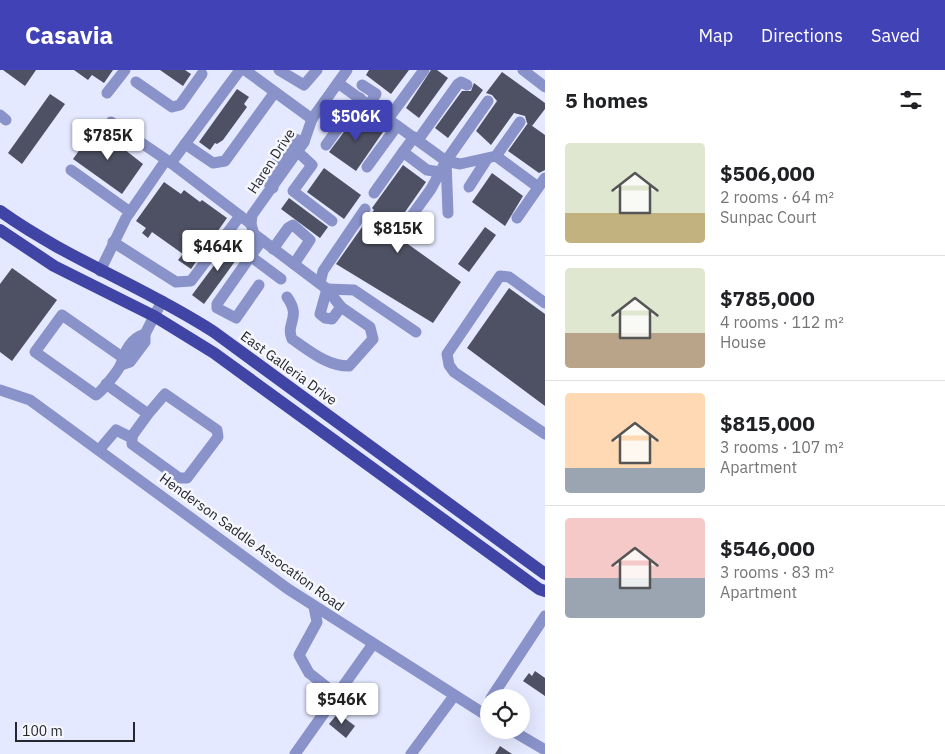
<!DOCTYPE html>
<html lang="en">
<head>
<meta charset="utf-8">
<style>
	body { margin:0; font-family:"IBM Plex Sans",sans-serif; background:#f6f6f6; color:#202124; height:100vh; display:flex; flex-direction:column; font-size:19px; white-space:nowrap }
	* { box-sizing:border-box; margin:0 }
	p { font-size:16px; color:#757577 }
	.icon { flex:none; width:28px; height:28px; fill:none; stroke:currentColor; stroke-width:2; stroke-linecap:round; stroke-linejoin:round }
	.map { position:relative; flex:1; overflow:hidden }
	.drawer { display:flex; flex-direction:column; background:#fff; width:400px }
	.drawer>* { flex:none }
	.fabs { position:absolute; left:480px; top:619px; display:grid; gap:10px }
	.fabs a { display:grid; place-items:center; width:50px; height:50px; border-radius:50%; background:#fff; box-shadow:0 5px 20px #0002; font-size:25px }
	.scale { position:absolute; left:15px; bottom:12px; width:120px; box-sizing:border-box; padding-left:5px; border:2px solid #25262e; border-top:0; font-size:14px; line-height:18px; white-space:nowrap; color:#25262e; -webkit-text-stroke:4px #f6f7fc; paint-order:stroke }
	.price { position:absolute; translate:-50% -42px; padding:0 11px; border-radius:5px; background:#fff; color:#222; font-size:16px; line-height:32px; filter:drop-shadow(0 1px 2px #0008) }
	.price::after { content:''; position:absolute; left:50%; top:30px; width:15px; height:11px; margin-left:-8px; background:inherit; clip-path:polygon(0 0,100% 0,50% 100%) }
	.price.active { background:#4242b7; color:#fff }
	ul { padding:0; list-style:none }
	li { display:flex; align-items:center; gap:15px; height:125px; padding:0 20px }
	li+li { border-top:1px solid #e0e0e0 }
	li span { display:grid; place-items:center; flex:none; width:140px; height:100px; border-radius:5px; color:#555 }
	li>.icon { margin-inline-start:auto }
	span .icon { width:60px; height:60px; fill:#fffc; stroke-width:1 }
	li b { font-size:21px }
	h2 { display:flex; justify-content:space-between; align-items:center; height:60px; padding:0 20px; font-size:21px }
	header { display:flex; align-items:center; gap:30px; box-sizing:border-box; height:70px; padding:0 25px; background:#4242b7; color:#fff }
	header strong { font-size:24px }
	nav { display:flex; gap:28px; margin-inline-start:auto; font-size:18px }
	main { display:flex; flex:1; min-height:0 }
	.map>svg:first-child { display:block }
	.building { fill:#4e5163 }
	.lines { fill:none; stroke-linecap:round; stroke-linejoin:round }
	.minor { stroke:#8992c9; stroke-width:11 }
	.major { stroke:#4044a5; stroke-width:12 }
	.labels { text-anchor:middle; stroke-width:5; stroke-linejoin:round; paint-order:stroke }
	.street-label { font-size:14px; fill:#25262e; stroke:#f6f7fc }
</style>
</head>
<body>
<header>
<strong>Casavia</strong>
<nav><a>Map</a><a>Directions</a><a>Saved</a></nav>
</header>
<main>
<div class="map">
<svg width="545" height="684" viewBox="0 0 545 684">
	<rect width="100%" height="100%" fill="#e5e9ff"/>
	<!-- building -->
	<g class="building">
		<path d="M3,0H36L25,16Z"/>
		<path d="M74,0H113L104,13L92,5L88,10Z"/>
		<path d="M160,0H185L191,4L183,16Z"/>
		<path d="M369,0H409L391,24L366,5Z"/>
		<path d="M431,0H437L448,8L419,48L406,38Z"/>
		<path d="M502,2L545,33V39L532,56L527,53L525,46L514,43L491,75L476,61L497,31L492,25L486,23Z"/>
		<path d="M474,13L483,20L448,68L435,58L462,21H471Z"/>
		<path d="M237,19L249,27L244,34L247,37L223,70L217,74L215,73L210,80L199,72Z"/>
		<path d="M50,24L65,34L22,94L8,83Z"/>
		<path d="M358,43L383,62L356,101L329,82Z"/>
		<path d="M528,53L545,65V100L539,103L508,81Z"/>
		<path d="M96,57L143,94L122,124L73,89Z"/>
		<path d="M403,95L426,112L391,162L461,212L433,253L336,194L374,140L372,138Z"/>
		<path d="M324,98L361,125L344,149L307,122Z"/>
		<path d="M492,103L523,126L505,156L472,132Z"/>
		<path d="M164,112L181,124L184,120L200,132L202,130L227,148L191,199L178,190L183,184L152,162L148,168L142,163L146,158L136,151Z"/>
		<path d="M289,128L328,157L320,168L281,139Z"/>
		<path d="M485,157L496,165L469,202L458,194Z"/>
		<path d="M233,170L244,179L204,234L192,225Z"/>
		<path d="M12,198L57,230L12,291L0,282V214Z"/>
		<path d="M509,218L545,244V336L467,278Z"/>
		<path d="M535,601L545,608V626L523,611L529,603L532,606Z"/>
		<path d="M338,643L355,656L346,668L329,654Z"/>
		<path d="M500,676L512,684H495Z"/>
	</g>
	<g class="lines">
		<!-- minor -->
		<g class="minor">
			<path d="M245,0L312,49"/>
			<path d="M279,0L304,15L317,0"/>
			<path d="M523,0L545,17"/>
			<path d="M136,12L172,37L180,35L202,4"/>
			<path d="M338,13L446,91L460,94L496,86L520,52"/>
			<path d="M362,15L376,24L369,35"/>
			<path d="M107,23L125,0"/>
			<path d="M0,45L6,50"/>
			<path d="M388,49L424,0"/>
			<path d="M111,52L171,93L251,154"/>
			<path d="M414,67L403,82L427,100L440,102"/>
			<path d="M418,70L458,14L461,12L467,15"/>
			<path d="M185,74L213,93L225,91L275,22"/>
			<path d="M326,75L360,28"/>
			<path d="M298,82L312,95L293,121L332,151"/>
			<path d="M496,86L538,117"/>
			<path d="M446,91L488,31"/>
			<path d="M171,93L240,0"/>
			<path d="M367,97L397,56"/>
			<path d="M71,100L130,142"/>
			<path d="M469,117L487,89"/>
			<path d="M273,118L265,109L292,70L295,69L304,72"/>
			<path d="M374,123L403,82"/>
			<path d="M517,148L545,108"/>
			<path d="M405,155L431,119L446,91L448,143"/>
			<path d="M113,172L176,212L191,211L240,146"/>
			<path d="M273,179L288,158L293,155L310,170L294,194"/>
			<path d="M250,186L281,209"/>
			<path d="M100,201L126,148L166,90"/>
			<path d="M320,213L323,201L365,139"/>
			<path d="M259,215L236,248L217,238V234L262,170"/>
			<path d="M327,219L354,220L416,262"/>
			<path d="M327,219L320,244L325,248L332,249L341,237"/>
			<path d="M287,227C302,248 285,253 292,269C310,281 327,296 349,296L373,269L370,257L341,237L327,219L254,164L251,154L252,145L304,72L312,49L347,0"/>
			<path d="M545,233L509,207L500,206L447,284L449,295L454,302L545,364"/>
			<path d="M122,287L62,245L35,282L96,325C102,321 119,300 121,294C125,281 131,268 145,264"/>
			<path d="M121,295L130,292L145,272V264L162,231"/>
			<path d="M106,314L148,344L132,366V374L179,408H187L218,367L217,360L165,324L148,344"/>
			<path d="M0,320L30,330L288,519L489,647"/>
			<path d="M99,380L116,360L132,368"/>
			<path d="M314,537L317,552L299,585L309,603L337,625"/>
			<path d="M491,628L545,546"/>
			<path d="M511,660L545,680"/>
			<path d="M295,684L373,574"/>
			<path d="M411,684L454,626"/>
		</g>
		<!-- major -->
		<g class="major">
			<path d="M0,141C67,189 145,217 214,262L545,504"/>
			<path d="M0,160L54,196L154,246L214,283L539,519L545,521"/>
		</g>
	</g>
	<g class="labels">
		<!-- street labels -->
		<g class="street-label">
			<text transform="translate(271 91) rotate(-57)" y="5">Haren Drive</text>
			<text transform="translate(289 298) rotate(36)" y="5">East Galleria Drive</text>
			<text transform="translate(252 472) rotate(36)" y="5">Henderson Saddle Assocation Road</text>
		</g>
	</g>
</svg>
<div class="fabs">
<a><svg class="icon" aria-label="locate" viewBox="0 0 24 24"><circle cx="12" cy="12" r="6"/><path d="M12 2v4M12 18v4M2 12h4M18 12h4"/></svg></a>
</div>
<div class="scale">100 m</div>
<b class="price active" style="left:356px;top:72px">$506K</b>
<b class="price" style="left:108px;top:91px">$785K</b>
<b class="price" style="left:398px;top:184px">$815K</b>
<b class="price" style="left:218px;top:202px">$464K</b>
<b class="price" style="left:342px;top:655px">$546K</b>
</div>
<section class="drawer">
<h2>5 homes<svg class="icon" aria-label="filters" viewBox="0 0 24 24"><path d="M4 7h16M4 17h16"/><circle cx="9" cy="7" r="2"/><circle cx="15" cy="17" r="2"/></svg></h2>
<ul>
<li><span style="background:linear-gradient(#dfe7d0 70%,#c2b280 0)"><svg class="icon" aria-label="home" viewBox="0 0 24 24"><path d="M3 11l9-7 9 7M6 9v11h12V9"/></svg></span><div><b>$506,000</b><p>2 rooms · 64 m²</p><p>Sunpac Court</p></div></li>
<li><span style="background:linear-gradient(#dfe7d0 65%,#b9a48a 0)"><svg class="icon" aria-label="home" viewBox="0 0 24 24"><path d="M3 11l9-7 9 7M6 9v11h12V9"/></svg></span><div><b>$785,000</b><p>4 rooms · 112 m²</p><p>House</p></div></li>
<li><span style="background:linear-gradient(#ffd9b3 75%,#9aa5b1 0)"><svg class="icon" aria-label="home" viewBox="0 0 24 24"><path d="M3 11l9-7 9 7M6 9v11h12V9"/></svg></span><div><b>$815,000</b><p>3 rooms · 107 m²</p><p>Apartment</p></div></li>
<li><span style="background:linear-gradient(#f6c9c9 60%,#9aa5b1 0)"><svg class="icon" aria-label="home" viewBox="0 0 24 24"><path d="M3 11l9-7 9 7M6 9v11h12V9"/></svg></span><div><b>$546,000</b><p>3 rooms · 83 m²</p><p>Apartment</p></div></li>
</ul>
</section>
</main>
</body>
</html>
